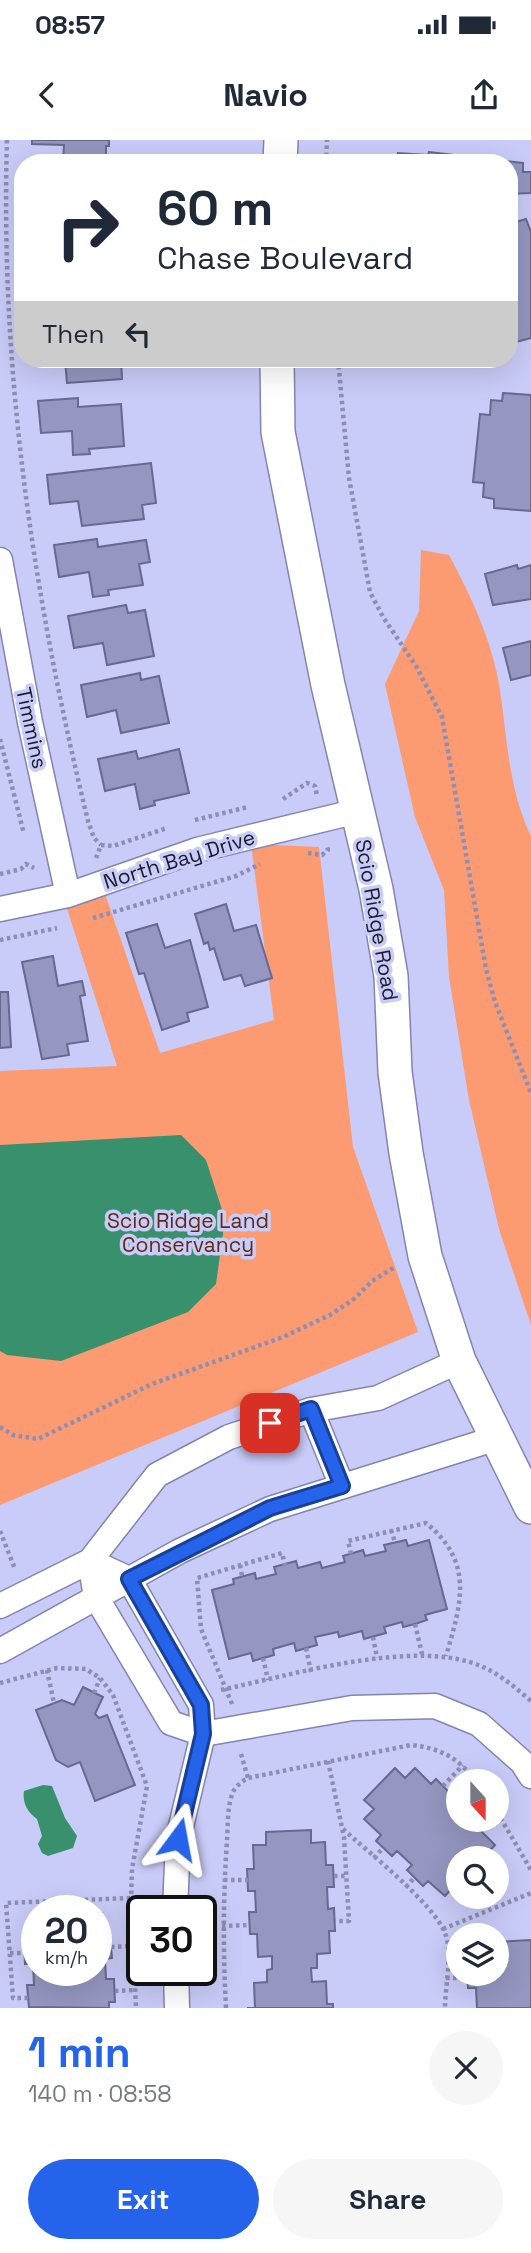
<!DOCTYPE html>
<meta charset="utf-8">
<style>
:root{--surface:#fff;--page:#f6f6f7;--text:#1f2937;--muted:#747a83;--accent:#2563eb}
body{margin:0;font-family:"Space Grotesk",sans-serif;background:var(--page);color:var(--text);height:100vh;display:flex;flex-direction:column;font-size:26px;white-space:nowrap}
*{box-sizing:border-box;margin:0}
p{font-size:23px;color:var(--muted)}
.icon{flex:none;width:38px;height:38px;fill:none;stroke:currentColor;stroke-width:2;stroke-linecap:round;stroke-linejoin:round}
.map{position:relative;height:1868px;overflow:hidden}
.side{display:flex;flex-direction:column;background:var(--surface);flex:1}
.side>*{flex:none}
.guide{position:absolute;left:14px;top:14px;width:504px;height:214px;border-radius:28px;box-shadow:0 7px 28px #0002;background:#fff;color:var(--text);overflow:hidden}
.needle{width:46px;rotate:159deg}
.tools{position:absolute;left:446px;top:1629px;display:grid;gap:14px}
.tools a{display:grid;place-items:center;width:63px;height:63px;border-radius:50%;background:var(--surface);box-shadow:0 7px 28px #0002;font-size:35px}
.speed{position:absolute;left:21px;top:1755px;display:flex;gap:14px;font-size:35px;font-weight:700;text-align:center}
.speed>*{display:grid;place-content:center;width:91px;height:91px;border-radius:50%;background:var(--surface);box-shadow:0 7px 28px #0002;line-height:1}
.speed small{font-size:18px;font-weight:400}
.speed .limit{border:4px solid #111;border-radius:10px;background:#fff;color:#111}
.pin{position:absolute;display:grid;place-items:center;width:60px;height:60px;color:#fff;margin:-30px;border-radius:14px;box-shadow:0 4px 10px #0006}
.me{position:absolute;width:77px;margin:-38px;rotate:13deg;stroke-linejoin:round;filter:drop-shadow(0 0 5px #0008)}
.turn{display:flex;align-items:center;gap:24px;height:147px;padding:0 28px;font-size:32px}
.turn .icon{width:91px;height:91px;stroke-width:2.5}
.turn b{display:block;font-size:49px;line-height:60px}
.then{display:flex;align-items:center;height:66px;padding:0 28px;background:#0003;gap:14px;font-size:26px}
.round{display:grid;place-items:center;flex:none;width:74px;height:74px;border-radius:37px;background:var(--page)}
.overview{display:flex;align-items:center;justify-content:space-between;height:119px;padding:0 28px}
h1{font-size:42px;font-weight:600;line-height:52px;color:var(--accent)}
.button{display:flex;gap:14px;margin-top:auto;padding:14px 28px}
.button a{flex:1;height:80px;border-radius:42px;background:var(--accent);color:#fff;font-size:28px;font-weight:600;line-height:80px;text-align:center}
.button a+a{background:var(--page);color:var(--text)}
.status{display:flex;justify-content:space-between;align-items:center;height:49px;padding:0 35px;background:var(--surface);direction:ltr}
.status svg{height:19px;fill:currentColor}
header{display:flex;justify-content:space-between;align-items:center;height:91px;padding:0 28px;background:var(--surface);font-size:32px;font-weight:600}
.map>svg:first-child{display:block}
.green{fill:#fc9a72}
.water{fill:#38906c}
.building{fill:#9596c1;stroke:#686890;stroke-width:2}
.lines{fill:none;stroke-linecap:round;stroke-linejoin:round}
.street-casing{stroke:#8485af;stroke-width:27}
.secondary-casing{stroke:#8485af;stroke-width:36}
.path{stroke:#8d8eb1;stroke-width:4.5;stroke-dasharray:3.5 3.5;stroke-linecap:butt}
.street{stroke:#fff;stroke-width:24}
.secondary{stroke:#fff;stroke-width:33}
.route-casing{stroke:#184099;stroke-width:18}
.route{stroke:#2563eb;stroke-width:12}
.labels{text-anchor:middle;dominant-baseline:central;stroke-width:7;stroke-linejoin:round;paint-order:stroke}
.street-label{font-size:21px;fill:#1c1c2c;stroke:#c9cbf8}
.park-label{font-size:21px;fill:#5d2b15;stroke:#c9cbf8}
</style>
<div class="status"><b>08:57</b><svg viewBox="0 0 49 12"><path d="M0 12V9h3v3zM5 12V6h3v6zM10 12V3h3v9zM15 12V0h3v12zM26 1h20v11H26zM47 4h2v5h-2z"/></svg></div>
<header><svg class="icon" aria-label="back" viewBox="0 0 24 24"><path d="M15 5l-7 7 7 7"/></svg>Navio<svg class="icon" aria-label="share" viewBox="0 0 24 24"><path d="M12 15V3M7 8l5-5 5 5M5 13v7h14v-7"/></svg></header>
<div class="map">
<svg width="531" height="1868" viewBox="0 0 531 1868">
<rect width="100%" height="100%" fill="#c9cbf8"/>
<path class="green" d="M421 410 449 415C471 456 493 503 500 550 507 599 509 651 531 696V1185L499 1089 469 960 449 837 444 750 415 677 385 544 419 471Z
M251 704 319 707 353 1007 418 1192 0 1365V931L117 926 64 759 103 748 160 913 274 880Z"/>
<path class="water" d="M181 995 206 1020 225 1079 216 1144 188 1172 61 1221 7 1215 0 1211V1005Z
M43 1645 52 1646 65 1678 77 1696 73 1708 48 1716 42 1713 38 1704 42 1696 37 1679C28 1673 22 1663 24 1651Z"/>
<path class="building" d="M32 0H109V6H106V23H63L64 5 32 4Z
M429 12 523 23V32H531V53L509 54V23H397L398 13 428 15Z
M526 79 531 92V198L509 204V84Z
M37 219H121L122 239 67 243 65 220 37 221Z
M503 253 531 255V371L494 368V359L483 357 484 343 473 342 480 274 490 275 491 260 502 261Z
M78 258V267L121 264 124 306 89 309 90 314 73 315 72 291 41 293 38 261Z
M151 323 156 363 142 365 144 379 82 386 78 361 50 364 47 335Z
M97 399 98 407 146 400 150 422 139 424 143 445 108 450 109 455 93 457 89 432 59 437 54 405Z
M517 425 518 429 531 425V459L493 465 485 434Z
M126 465 128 473 145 470 154 516 107 525 103 503 74 508 68 476Z
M531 501V535L511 540 503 508Z
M140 533 141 540 159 536 169 583 121 593 116 570 87 577 81 545Z
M179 609 189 653 154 661 155 665 140 669 135 644 105 651 98 619 136 611 138 619Z
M226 764 234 791 256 785 272 838 245 846 241 835 224 840 214 808 210 810 208 802 204 804 195 774Z
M157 784 165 808 190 800 208 867 187 873 189 881 162 890 144 833 139 834 126 793Z
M53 816 58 846 82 841 85 855 80 856 88 901 67 904 69 915 42 919 22 822Z
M0 852H8L11 907 0 908Z
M406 1400 408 1406 429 1400 447 1469 425 1475 427 1480 415 1484 403 1487 402 1482 384 1487 386 1493 364 1499 362 1491 339 1497 338 1492 315 1497 317 1505 296 1511 294 1503 273 1509 274 1515 263 1518 253 1521 251 1513 229 1519 212 1450 234 1444 233 1439 255 1433 256 1439 276 1434 274 1427 296 1421 298 1428 320 1422 322 1428 345 1422 343 1416 363 1410 365 1416 386 1411 384 1405Z
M83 1547 103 1557 95 1574 99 1578 107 1575 135 1645 95 1661 80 1622 68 1627 56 1620 36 1570 62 1560 74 1565Z
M395 1628 405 1638 415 1628 431 1644 436 1639 451 1654 447 1659 458 1670V1680H478L482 1684 478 1688 495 1705 486 1715 490 1718H458V1750L454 1746 445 1756 428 1741 423 1746 407 1730 412 1725 397 1711 392 1716 376 1701 381 1695 364 1679 374 1669 364 1660Z
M311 1690V1703L325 1702 326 1725H333L334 1747H327L328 1769 334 1768 335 1791H329L330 1813 317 1814V1828H311L312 1842 326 1841 327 1864H333V1868H247H255L254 1843 267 1842V1830L272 1829V1816L258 1817 257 1794H250L249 1772H256L255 1751H248L247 1729H254L253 1705H266V1692Z
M102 1773 103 1796H110L112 1818 105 1819 106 1839H114L115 1862H109V1868L29 1867 27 1845H34L33 1823 25 1824 24 1803H31L29 1778H37V1830H96V1774Z
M531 1800V1868H477L476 1848H468L467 1834H497V1802Z"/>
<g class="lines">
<defs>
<path id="street" d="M0 420 30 582 68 755
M0 769 68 755 197 710 358 671
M311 1270 342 1346
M90 1421 129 1439 201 1565 203 1594 171 1583 96 1457Z
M0 1466 90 1421 157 1335 229 1297 311 1270 378 1258 459 1221
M0 1511 180 1411 270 1369 497 1298
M175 1771 178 1699 203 1594 352 1568 435 1566 479 1584 522 1622 531 1636
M176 1830 177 1868"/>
<path id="secondary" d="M280 23 281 0
M277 219 278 292 328 545 376 749 391 836 395 932 406 1013 425 1116 459 1221 531 1367"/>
</defs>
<use href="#street" class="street-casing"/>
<use href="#secondary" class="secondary-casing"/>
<path class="path" d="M7 0C0 232 33 456 88 681L94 698 101 705
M326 23 327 0
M338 219 349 338 370 452 383 477 416 526 442 577 486 829 495 862 531 953
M0 599 24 694
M283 659 307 643 315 646 317 656
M195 680 248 667
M308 713 322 715 328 710 327 705
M96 718 101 705 113 706 167 688
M0 734 21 729 26 724 34 728
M93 778 236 736 260 724
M0 800 57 788
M0 1287 13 1295 38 1299 152 1244 283 1197 330 1175 354 1159 372 1141 395 1127
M391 1390 395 1402
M0 1391 15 1429
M351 1414 348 1401 426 1383C475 1423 461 1464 446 1516
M240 1425 242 1436
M415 1484 422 1514
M373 1497 377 1518
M306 1508 311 1532
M263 1518 268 1540
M47 1530 54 1563
M0 1543 57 1528 86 1529 100 1538 113 1555 147 1646 132 1729 131 1763 136 1868
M221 1550C291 1535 418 1497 483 1527 501 1535 516 1548 531 1561
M94 1553 100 1538
M232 1564 201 1489 197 1438 282 1413 285 1425
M241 1614 248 1638
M328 1621 344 1697 349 1781H335
M443 1646 463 1625
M497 1672 531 1730
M343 1689C368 1712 433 1763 445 1793 453 1814 445 1846 445 1868
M374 1718 383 1708
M334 1736H346
M224 1740H248
M406 1747 414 1738
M222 1786 250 1785
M443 1789 531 1753
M111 1807 133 1806
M10 1813H25
M446 1838H467
M115 1851 135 1850
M28 1858H13L6 1763 131 1758
M226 1868C223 1812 223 1757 227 1701 228 1686 227 1666 233 1652 236 1646 242 1641 248 1638L411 1605C441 1608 458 1618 477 1642"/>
<use href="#street" class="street"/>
<use href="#secondary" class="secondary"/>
</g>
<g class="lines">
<defs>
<path id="route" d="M178 1699 203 1594 201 1565 129 1439 270 1368 342 1346 311 1269 270 1283"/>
</defs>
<use href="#route" class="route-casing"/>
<use href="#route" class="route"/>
</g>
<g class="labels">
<g class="street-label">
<text transform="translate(32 588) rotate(78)">Timmins</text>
<text transform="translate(179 719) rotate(-17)">North Bay Drive</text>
<text transform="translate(377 780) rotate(80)">Scio Ridge Road</text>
</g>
<g class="park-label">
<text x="188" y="1080">Scio Ridge Land<tspan x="188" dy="24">Conservancy</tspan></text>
</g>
</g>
</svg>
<div class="tools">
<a><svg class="needle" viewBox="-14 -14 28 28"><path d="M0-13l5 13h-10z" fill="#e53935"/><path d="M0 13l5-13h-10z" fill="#747a83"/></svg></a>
<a><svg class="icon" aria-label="search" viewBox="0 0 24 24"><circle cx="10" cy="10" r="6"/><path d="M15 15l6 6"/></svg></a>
<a><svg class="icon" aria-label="layers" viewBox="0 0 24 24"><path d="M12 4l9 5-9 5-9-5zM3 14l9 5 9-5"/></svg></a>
</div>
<div class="speed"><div>20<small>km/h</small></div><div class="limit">30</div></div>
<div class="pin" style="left:270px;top:1283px;background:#d93025"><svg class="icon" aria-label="arrive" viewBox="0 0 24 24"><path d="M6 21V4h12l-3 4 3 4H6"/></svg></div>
<svg class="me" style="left:178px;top:1699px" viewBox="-20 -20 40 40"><path d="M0-17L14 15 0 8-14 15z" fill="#2563eb" stroke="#fff" stroke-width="4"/></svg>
<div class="guide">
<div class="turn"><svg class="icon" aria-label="right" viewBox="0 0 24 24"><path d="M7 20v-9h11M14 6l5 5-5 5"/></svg><div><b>60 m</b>Chase Boulevard</div></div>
<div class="then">Then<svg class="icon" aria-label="left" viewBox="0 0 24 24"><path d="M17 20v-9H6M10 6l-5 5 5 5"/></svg></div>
</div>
</div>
<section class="side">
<div class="overview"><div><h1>1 min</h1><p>140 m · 08:58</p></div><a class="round"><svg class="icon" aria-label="close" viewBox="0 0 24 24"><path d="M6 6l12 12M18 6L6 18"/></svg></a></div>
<div class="button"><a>Exit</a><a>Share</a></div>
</section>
